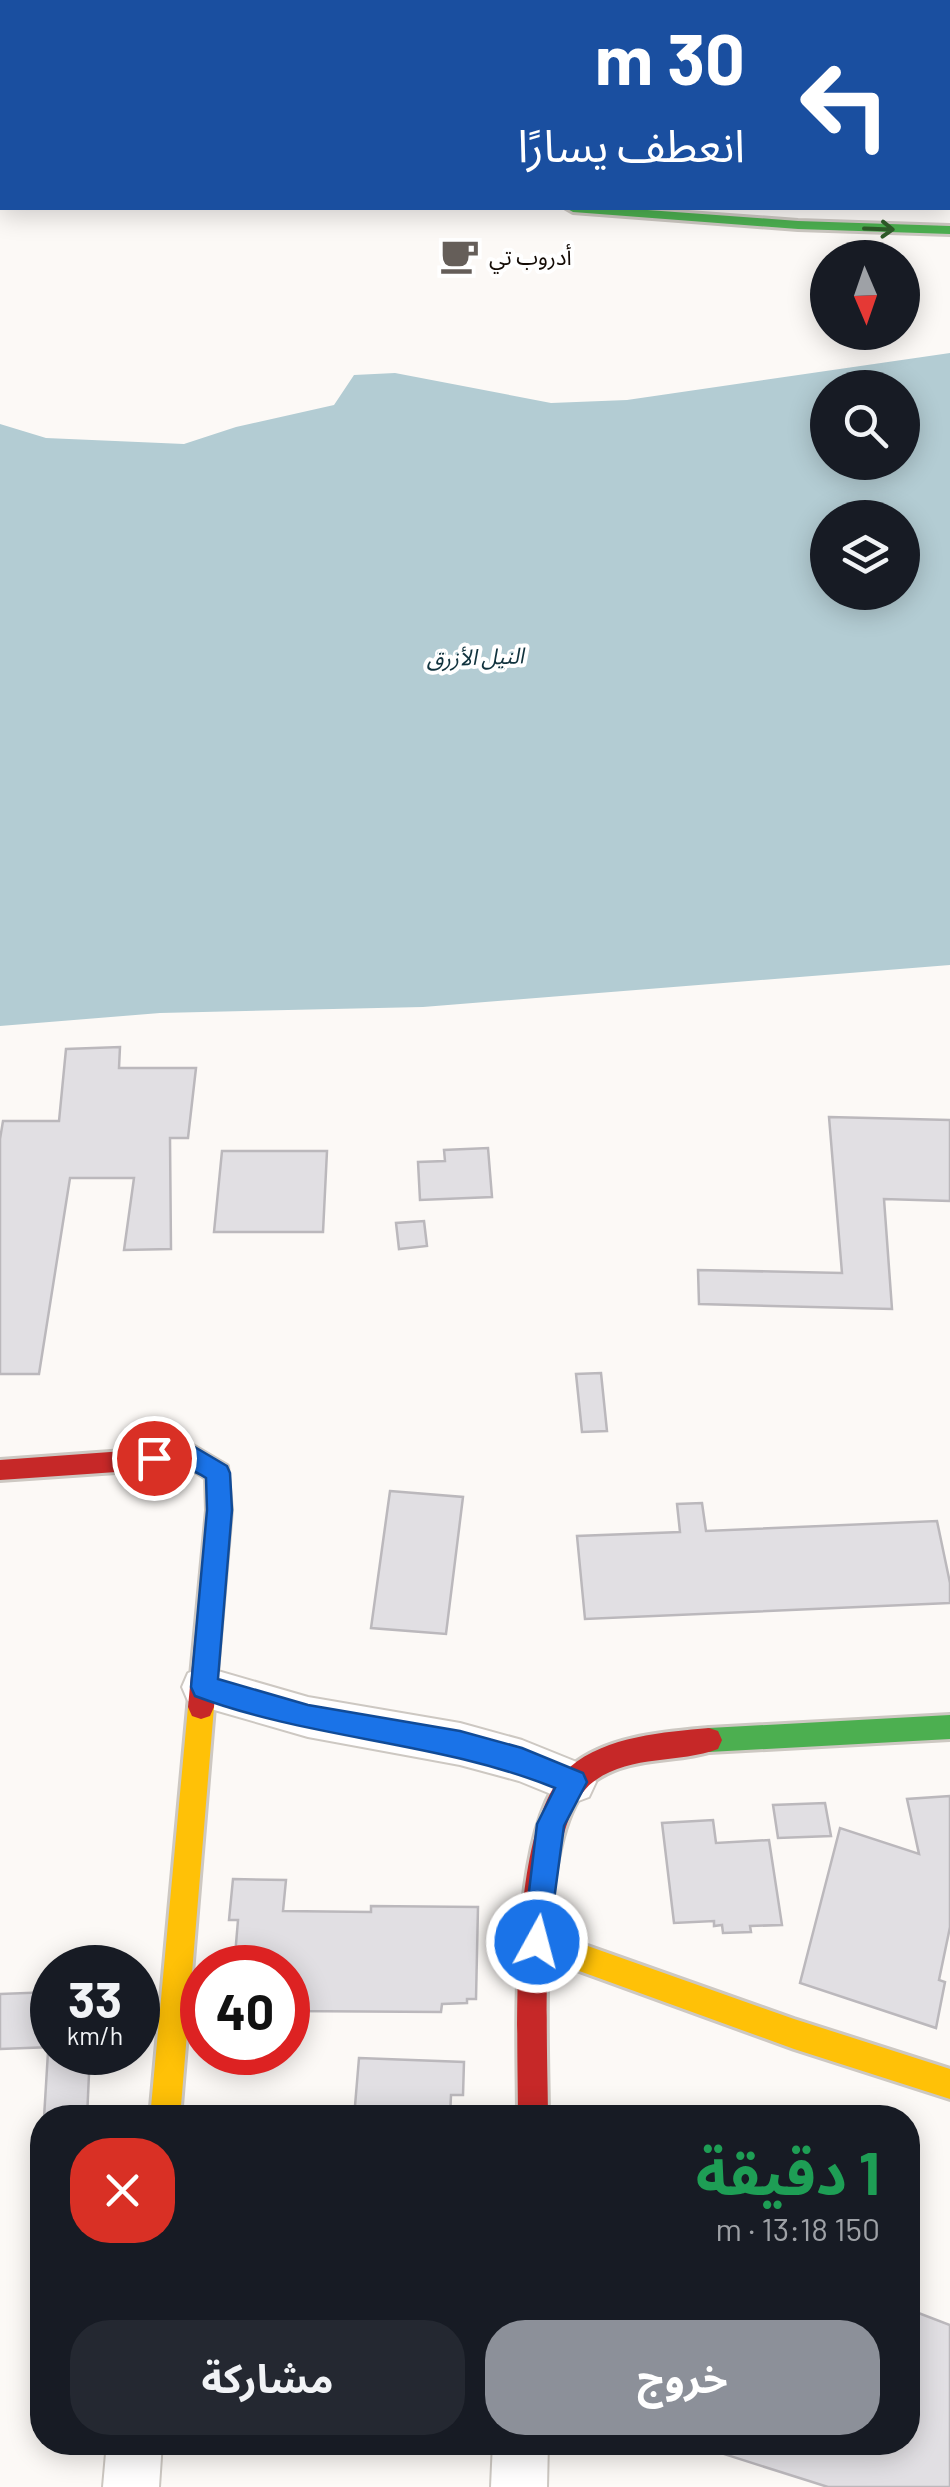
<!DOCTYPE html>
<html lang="ar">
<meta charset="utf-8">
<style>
:root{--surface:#171b24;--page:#242831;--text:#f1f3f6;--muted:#9ea1a6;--accent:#8c9099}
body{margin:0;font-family:Barlow,"Noto Sans Arabic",sans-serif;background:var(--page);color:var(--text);direction:rtl;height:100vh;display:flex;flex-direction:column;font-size:38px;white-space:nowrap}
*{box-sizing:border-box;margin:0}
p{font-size:32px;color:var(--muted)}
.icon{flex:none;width:55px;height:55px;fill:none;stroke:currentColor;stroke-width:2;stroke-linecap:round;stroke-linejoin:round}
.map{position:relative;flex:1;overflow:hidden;direction:ltr}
.sheet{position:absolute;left:30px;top:2105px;width:890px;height:350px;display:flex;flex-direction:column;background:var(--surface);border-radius:40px;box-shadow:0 5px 25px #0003;direction:rtl}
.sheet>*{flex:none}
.banner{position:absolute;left:0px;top:0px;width:950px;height:210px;box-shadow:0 5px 25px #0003;direction:rtl;background:#1a4fa0;color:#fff;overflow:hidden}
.needle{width:65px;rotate:178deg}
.tools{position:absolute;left:810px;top:240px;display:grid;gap:20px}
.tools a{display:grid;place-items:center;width:110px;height:110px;border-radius:50%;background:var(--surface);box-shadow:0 5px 25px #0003;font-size:50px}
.speed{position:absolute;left:30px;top:1945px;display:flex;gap:20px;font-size:50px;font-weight:700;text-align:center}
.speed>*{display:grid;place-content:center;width:130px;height:130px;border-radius:50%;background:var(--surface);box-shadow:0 5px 25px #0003;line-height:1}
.speed small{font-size:25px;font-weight:400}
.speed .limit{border:15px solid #d22;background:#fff;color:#111}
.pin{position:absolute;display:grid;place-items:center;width:85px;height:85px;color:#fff;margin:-42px;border:5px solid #fff;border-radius:50%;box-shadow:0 2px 10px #0007}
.me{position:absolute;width:110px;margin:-55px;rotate:7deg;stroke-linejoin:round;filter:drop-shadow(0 0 8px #0008)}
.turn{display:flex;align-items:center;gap:35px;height:210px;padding:0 40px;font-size:45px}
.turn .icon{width:130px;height:130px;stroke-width:2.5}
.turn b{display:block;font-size:70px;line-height:85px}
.round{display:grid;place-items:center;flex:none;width:105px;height:105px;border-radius:40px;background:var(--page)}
.overview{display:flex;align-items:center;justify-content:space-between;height:170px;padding:0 40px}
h1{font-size:60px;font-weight:700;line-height:75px;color:#1e9e55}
.button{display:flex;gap:20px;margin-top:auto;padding:20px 40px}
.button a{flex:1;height:115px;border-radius:40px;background:var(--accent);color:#fff;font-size:40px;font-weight:700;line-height:115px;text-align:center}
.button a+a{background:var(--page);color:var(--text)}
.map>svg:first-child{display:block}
.water{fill:#b3ccd3;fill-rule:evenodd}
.building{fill:#e1dfe3;stroke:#bbb8bc;stroke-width:2.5}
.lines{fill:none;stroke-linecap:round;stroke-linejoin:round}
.lane-casing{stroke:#cdc8c2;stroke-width:4}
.street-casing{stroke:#cdc8c2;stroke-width:4}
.fast-casing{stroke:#cdc8c2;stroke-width:6}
.slow-casing{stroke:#cdc8c2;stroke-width:6}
.jam-casing{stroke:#cdc8c2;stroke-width:6}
.lane{fill:#fffefe;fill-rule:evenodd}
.street{fill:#fffefe;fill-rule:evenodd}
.fast{fill:#4caf50;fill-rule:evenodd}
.slow{fill:#ffc107;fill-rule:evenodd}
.jam{fill:#c62828;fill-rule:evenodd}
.oneway{stroke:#305d2a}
.route{fill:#1a73e8;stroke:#114b97;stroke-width:2.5}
.labels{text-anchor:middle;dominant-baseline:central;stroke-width:8;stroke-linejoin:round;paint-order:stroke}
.far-poi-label{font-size:22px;fill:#140b05;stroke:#fff;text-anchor:start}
.far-water-label{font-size:22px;font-style:italic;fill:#10323d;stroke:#fff}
</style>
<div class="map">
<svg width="950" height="2487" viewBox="0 0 950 2487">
<rect width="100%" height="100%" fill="#fcf9f6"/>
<path class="water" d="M950 353V965L423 1007 160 1013 0 1026V424L46 438 184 444 236 427 334 405 354 375 395 373 551 403 627 400ZM828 388H902V462H828ZM828 518H902V592H828Z"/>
<path class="building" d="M120 1047 119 1068H196L188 1138H170L171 1249 124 1250 134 1178H70L39 1374H0V1139L3 1121H59L66 1049Z
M829 1117 950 1120V1201L884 1199 892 1309 699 1304 698 1270 842 1273Z
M488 1148 492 1197 420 1200 418 1162 445 1161 444 1150Z
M222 1151H327L323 1232H214Z
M424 1221 427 1246 399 1249 396 1223Z
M601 1373 607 1431 582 1432 576 1374Z
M390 1491 463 1497 446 1634 371 1628Z
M702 1503 706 1531 937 1521 950 1583V1603L585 1619 577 1536 680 1532 677 1504Z
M950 1796V1927L939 1980 945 1982 936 2028 800 1983 840 1828 919 1854 907 1799Z
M825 1803 831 1836 778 1838 773 1805Z
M713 1820 716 1843 769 1840 782 1925 750 1926 751 1932 723 1933 722 1925 714 1926V1921L674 1923 662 1823Z
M233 1879 286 1880 283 1911 371 1912V1906L478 1907 476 1999H467V2003L442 2004 441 2012 288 2011V1968H234L238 1920H229Z
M52 1992V2047L0 2049V1994Z
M48 2052H90L87 2118H44Z
M359 2058 464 2062 463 2095H451L450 2118H354Z
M908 2309 950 2325V2487H828L705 2448 706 2442H908Z"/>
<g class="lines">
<defs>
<path id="lane" d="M352 0H363L365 2H355Z"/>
<path id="street" d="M0 35H2V47H0Z
M204 1667 308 1697 460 1723 522 1740 589 1767 596 1782 589 1797 573 1803 519 1781 460 1765 308 1737 204 1707 188 1701 182 1687 188 1673Z
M107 2442H162L159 2487H103Z
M493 2442H548L547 2487H491Z"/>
<path id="fast" d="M0 187H2V195H0Z
M566 208H620L798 221 950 226V234L798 229 573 212Z
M950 1715V1739L709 1752 700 1749 696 1740 700 1731 709 1728Z"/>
<path id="slow" d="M201 1695 210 1698 214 1707 180 2118H150L188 1707 192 1698Z
M537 1928 794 2019 950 2069V2099L794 2049 527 1952 523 1942 527 1932Z"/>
<path id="jam" d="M193 1446 227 1466 231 1510 214 1707 210 1716 201 1719 192 1716 188 1707 207 1510 206 1478 189 1467 0 1480V1460Z
M709 1728 718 1731 722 1740 718 1749C678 1764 630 1754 593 1782 535 1826 548 2046 548 2118H518C518 2037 507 1822 570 1767 606 1736 665 1732 709 1728Z"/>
</defs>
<use href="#lane" class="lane-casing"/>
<use href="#street" class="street-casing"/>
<use href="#fast" class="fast-casing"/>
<use href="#slow" class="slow-casing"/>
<use href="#jam" class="jam-casing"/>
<use href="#lane" class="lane"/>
<use href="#street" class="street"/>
<use href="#fast" class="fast"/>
<use href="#slow" class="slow"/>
<use href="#jam" class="jam"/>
</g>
<defs><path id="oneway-shaft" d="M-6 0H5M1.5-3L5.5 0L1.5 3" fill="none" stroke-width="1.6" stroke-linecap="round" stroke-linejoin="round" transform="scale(2.5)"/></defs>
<use class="oneway" href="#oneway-shaft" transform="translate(879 229) rotate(2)"/>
<path class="route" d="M193 1446 227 1466 230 1473 232 1510 218 1679 308 1705 460 1731 522 1748 583 1773 587 1782 564 1826 547 1952 537 1956 527 1952 523 1942 537 1824 555 1788C439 1741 312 1740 195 1696L191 1687 207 1510 206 1478C181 1461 170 1474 146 1466L142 1458 146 1451Z"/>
<defs>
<symbol id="cafe-bare" viewBox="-9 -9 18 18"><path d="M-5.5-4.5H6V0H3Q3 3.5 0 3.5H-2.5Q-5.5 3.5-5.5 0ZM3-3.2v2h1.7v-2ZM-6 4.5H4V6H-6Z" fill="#655e59" stroke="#fff" stroke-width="2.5" paint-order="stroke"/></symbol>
</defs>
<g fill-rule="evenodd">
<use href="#cafe-bare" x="432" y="228" width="55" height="55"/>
</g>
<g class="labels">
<g class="far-poi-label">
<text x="489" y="256">أدروب تي</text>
</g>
<g class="far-water-label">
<text transform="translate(475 656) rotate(-2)">النيل الأزرق</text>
</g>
</g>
</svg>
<div class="tools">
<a><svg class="needle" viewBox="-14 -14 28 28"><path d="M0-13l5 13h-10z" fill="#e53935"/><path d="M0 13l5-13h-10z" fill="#9ea1a6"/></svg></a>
<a><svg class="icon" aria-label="search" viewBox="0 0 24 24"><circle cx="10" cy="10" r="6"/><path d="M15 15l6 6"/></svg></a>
<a><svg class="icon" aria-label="layers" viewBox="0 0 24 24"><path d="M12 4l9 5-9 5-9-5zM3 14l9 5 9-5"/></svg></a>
</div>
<div class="speed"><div>33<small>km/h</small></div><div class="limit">40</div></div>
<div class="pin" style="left:154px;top:1458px;background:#d93025"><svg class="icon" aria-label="arrive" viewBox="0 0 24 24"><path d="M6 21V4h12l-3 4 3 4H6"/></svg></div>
<svg class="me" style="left:537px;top:1942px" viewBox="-20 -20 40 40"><circle r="17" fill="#1a73e8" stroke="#fff" stroke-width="3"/><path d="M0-11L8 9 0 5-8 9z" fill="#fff"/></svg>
<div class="banner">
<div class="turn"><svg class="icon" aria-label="left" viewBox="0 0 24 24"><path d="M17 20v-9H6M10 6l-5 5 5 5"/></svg><div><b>30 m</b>انعطف يسارًا</div></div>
</div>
<section class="sheet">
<div class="overview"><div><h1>1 دقيقة</h1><p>150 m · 13:18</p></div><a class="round" style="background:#d93025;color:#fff"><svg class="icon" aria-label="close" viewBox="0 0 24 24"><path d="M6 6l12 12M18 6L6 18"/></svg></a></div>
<div class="button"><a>خروج</a><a>مشاركة</a></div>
</section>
</div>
